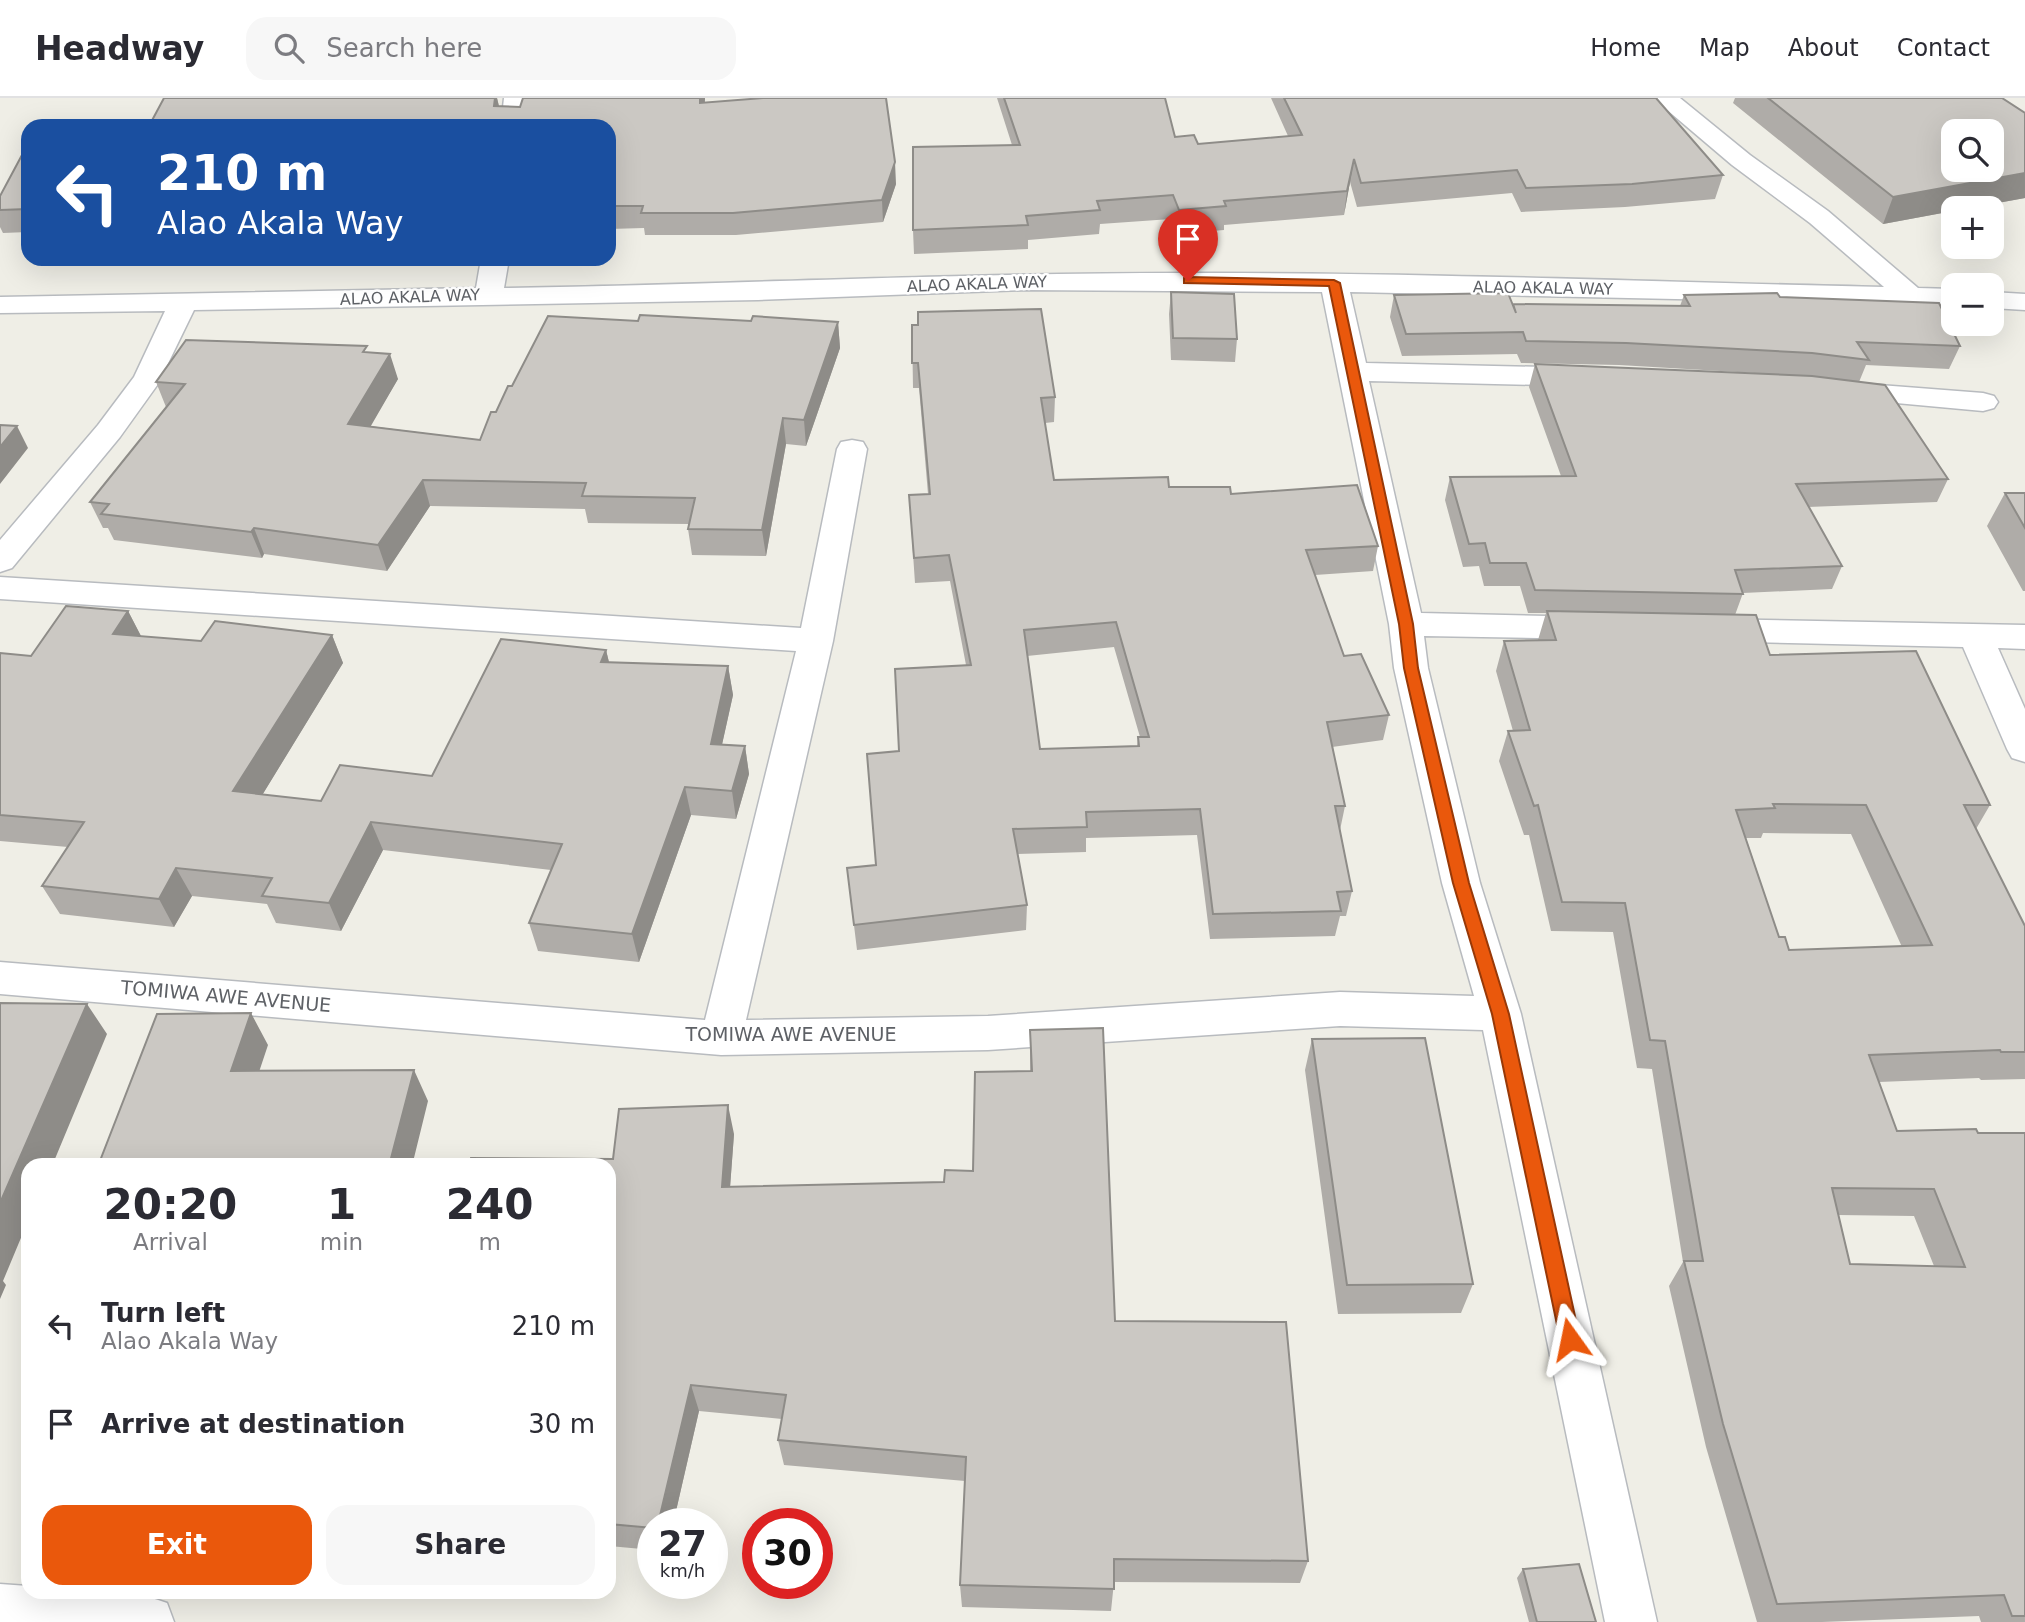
<!DOCTYPE html>
<meta charset="utf-8">
<style>
:root{--surface:#fff;--page:#f7f7f7;--text:#2b2b33;--muted:#7c7c81;--line:#e1e1e2;--accent:#ea580c}
body{margin:0;font-family:"DejaVu Sans",sans-serif;background:var(--page);color:var(--text);height:100vh;display:flex;flex-direction:column;font-size:26px;white-space:nowrap}
*{box-sizing:border-box;margin:0}
p{font-size:23px;color:var(--muted)}
.icon{flex:none;width:38px;height:38px;fill:none;stroke:currentColor;stroke-width:2;stroke-linecap:round;stroke-linejoin:round}
.map{position:relative;flex:1;overflow:hidden}
.sheet{position:absolute;left:21px;top:1060px;width:595px;height:441px;display:flex;flex-direction:column;background:var(--surface);border-radius:21px;box-shadow:0 7px 28px #0002}
.sheet>*{flex:none}
.hud{position:absolute;left:21px;top:21px;width:595px;height:147px;border-radius:21px;box-shadow:0 7px 28px #0002;background:#1a4fa0;color:#fff;overflow:hidden}
.tools{position:absolute;left:1941px;top:21px;display:grid;gap:14px}
.tools a{display:grid;place-items:center;width:63px;height:63px;border-radius:14px;background:var(--surface);box-shadow:0 7px 28px #0002;font-size:35px}
.speed{position:absolute;left:637px;top:1410px;display:flex;gap:14px;font-size:35px;font-weight:700;text-align:center}
.speed>*{display:grid;place-content:center;width:91px;height:91px;border-radius:50%;background:var(--surface);box-shadow:0 7px 28px #0002;line-height:1}
.speed small{font-size:18px;font-weight:400}
.speed .limit{border:10px solid #d22;background:#fff;color:#111}
.pin{position:absolute;display:grid;place-items:center;width:60px;height:60px;color:#fff;margin:-72px -30px;border-radius:50% 50% 50% 0;rotate:-45deg;box-shadow:0 0 7px #0007}
.pin .icon{rotate:45deg}
.me{position:absolute;width:77px;margin:-38px;rotate:348deg;stroke-linejoin:round;filter:drop-shadow(0 0 5px #0008)}
.turn{display:flex;align-items:center;gap:24px;height:147px;padding:0 21px;font-size:32px}
.turn .icon{width:91px;height:91px;stroke-width:2.5}
.turn b{display:block;font-size:49px;line-height:60px}
.eta{display:flex;justify-content:space-evenly;align-items:center;height:119px;text-align:center}
.eta b{font-size:42px;font-weight:600;line-height:49px}
.cta{display:flex;gap:14px;margin-top:auto;padding:14px 21px}
.cta a{flex:1;height:80px;border-radius:21px;background:var(--accent);color:#fff;font-size:28px;font-weight:600;line-height:80px;text-align:center}
.cta a+a{background:var(--page);color:var(--text)}
ul{padding:0;list-style:none}
li{display:flex;align-items:center;gap:21px;height:98px;padding:0 21px}
li div{flex:1}
li b{display:block;font-size:26px}
li em{font-style:normal}
header{display:flex;align-items:center;gap:42px;box-sizing:border-box;height:98px;padding:0 35px;background:var(--surface);border-bottom:2px solid var(--line)}
header strong{font-size:33px}
nav{display:flex;gap:38px;margin-inline-start:auto;font-size:24px}
.search{width:490px;height:63px;background:var(--page);display:flex;align-items:center;gap:18px;box-sizing:border-box;padding:0 24px;border-radius:21px;color:var(--muted);font-size:26px}
.map>svg:first-child{display:block}
.lines{fill:none;stroke-linecap:round;stroke-linejoin:round}
.minor-casing{stroke:#b8bbbf;stroke-width:3}
.minor{fill:#fff;fill-rule:evenodd}
.wall{fill:#afaca8;fill-rule:evenodd}
.shaded-wall{fill:#8e8c88}
.building{fill:#cbc8c3;stroke:#8e8c88;stroke-width:2;fill-rule:evenodd}
.route{fill:#ea580c;stroke:#983908;stroke-width:2}
.labels{text-anchor:middle;dominant-baseline:central;stroke-width:5;stroke-linejoin:round;paint-order:stroke}
.far-street-label{font-size:16px;fill:#5e6166;stroke:#fff}
.street-label{font-size:19px;fill:#5e6166;stroke:#fff}
</style>
<header>
<strong>Headway</strong>
<div class="search"><svg class="icon" aria-label="search" viewBox="0 0 24 24"><circle cx="10" cy="10" r="6"/><path d="M15 15l6 6"/></svg>Search here</div>
<nav><a>Home</a><a>Map</a><a>About</a><a>Contact</a></nav>
</header>
<div class="map">
<svg width="2025" height="1524" viewBox="0 0 2025 1524">
<rect width="100%" height="100%" fill="#efeee6"/>
<g class="lines">
<defs>
<path id="minor" d="M504 0H528L525 28H501Z
M1653 0H1680L1750 57 1828 113 1918 190 1953 191V207L1350 194 1366 265 1585 270 1595 273 1600 279 1595 285 1585 288 1369 283 1421 515 1593 519 1605 522 1610 530 1605 538 1593 541 1424 538 1428 570 1480 785 1521 916 1657 1524H1605L1483 932 1340 928 988 952 721 957 0 896V864L705 922 796 553 0 501V479L801 530 837 351 841 344 852 342 863 344 867 351 833 543 746 922 988 918 1340 894 1474 898 1442 785 1394 570 1389 526 1322 194 1027 192 758 202 194 212 158 286 120 339 12 470 0 474V442L98 327 134 279 165 213 0 215V199L476 190 481 161H509L504 190C740 186 976 174 1212 175 1435 175 1660 184 1884 189L1810 125 1732 67Z
M1992 194 2025 196V212L1992 210Z
M1841 284 1983 295 1994 298 1998 304 1994 310 1983 313 1831 299 1826 293 1831 287Z
M1709 521 2025 527V551L1998 550 2025 611V664L2012 660 2007 651 1963 549 1709 543 1697 540 1692 532 1697 524Z
M0 1486 28 1488V1494C73 1494 124 1488 167 1505L174 1524H0Z"/>
</defs>
<use href="#minor" class="minor-casing"/>
<use href="#minor" class="minor"/>
</g>
<path class="wall" d="M164 0H497L499 8 520 9 523 0H705V5L896 86 883 124 736 137H645L644 130 609 131V28Z
M997 0H1165L1175 39 1198 46 1288 38 1271 0H1658L1657 1 1723 77 1715 101 1625 109 1521 114 1512 95 1357 109 1350 84 1344 117 1224 127V132L1178 136 1171 121 1100 126 1099 136 1028 142V151L914 156 913 132 1012 47Z
M1735 0H2002L2025 15V100L1970 110H1953V113L1883 126 1733 5Z
M28 56V134L3 135 0 129V98Z
M1171 194 1237 241 1235 264 1171 262 1169 216Z
M1394 197 1513 206 1680 208 1684 197 1780 199 1960 248 1949 271 1866 267 1859 284 1948 381 1937 404 1808 409 1842 468 1832 491 1743 495 1735 517 1770 557 1990 707 1976 731 2025 828V981L1981 982 1979 980 1879 984 1897 1033 2025 1035V1524H1981L1979 1518 1822 1524H1757L1706 1349 1669 1188 1683 1164 1652 971 1637 970 1613 834 1551 833 1529 737H1524L1499 663 1508 633H1513L1496 573 1504 543 1538 542 1546 515H1528L1520 488H1484L1479 468 1463 469 1445 402 1450 379 1561 378 1529 289 1535 266 1806 278 1619 267 1521 265 1517 256 1402 258 1390 219ZM1763 735 1851 736 1902 849 1789 852 1779 839 1746 740H1761ZM1838 1117 1914 1118 1934 1168 1850 1166Z
M638 223 838 224 840 250 806 348 786 346 766 458 692 457 688 431 689 426 588 425 585 411 430 408 387 473 264 456 262 460 114 442 108 430H103L90 404 166 309 156 284 369 254 398 281 370 328 480 342 512 288Z
M912 227 1055 299 1054 324 1045 325 1054 382 1169 389 1231 396 1378 448 1373 473 1315 477 1344 558 1389 617 1383 642 1332 649 1345 708 1340 732 1352 793 1346 818H1340L1335 838 1210 841 1197 737 1086 740V754L1017 756 1027 807 1026 832 857 852 847 770 876 767 899 653 966 567 950 483 915 485 909 397 928 396 919 290H913ZM1114 549 1140 639H1138L1137 648 1040 651 1027 558Z
M2005 395H2025V493H2023L1987 428Z
M128 513 141 538 201 543 332 537 343 565 262 697 321 703 432 678 606 552 609 564 728 568 733 597 722 646 745 648 749 676 736 721 691 717 639 864 538 853 529 825 551 772 383 752 341 833 276 825 267 806 192 798 174 829 60 816 42 788 68 749 0 743V555L31 558Z
M1030 932 1115 1223 1308 1463 1300 1485 1114 1484 1111 1513 962 1509 960 1487 965 1383 784 1367 778 1342 782 1321 699 1313 673 1426H653V1452L609 1448V1068L613 1061 734 1036 730 1089 944 1084 973 1073 1030 973Z
M1312 941 1473 1186 1461 1215 1338 1216 1305 972Z
M1523 1471 1596 1524H1529L1517 1480Z"/>
<path class="shaded-wall" d="M495 0H497L500 13 494 8Z
M700 0H705L703 27 700 5Z
M1354 61 1350 84 1344 117 1347 93Z
M895 64 896 86 883 124 882 102Z
M2025 75V100L1970 110H1953V113L1883 126 1893 99Z
M838 224 840 250 806 348 804 322Z
M390 256 398 281 357 352 348 326Z
M783 320 786 346 766 458 762 432Z
M17 328 28 350 0 386V349Z
M423 382 430 408 387 473 378 447Z
M254 430 264 456 262 460 251 434Z
M128 513 143 542 113 536Z
M332 537 343 565 247 722 233 693Z
M606 552 613 581 601 564Z
M728 568 733 597 716 674 711 646Z
M745 648 749 676 736 721 732 693Z
M685 689 691 717 639 864 632 836Z
M371 724 383 752 341 833 329 805Z
M176 770 192 798 174 829 159 801Z
M87 906 107 936 52 1068H28V1123L3 1183 6 1187 0 1201V1105Z
M251 915 268 947 249 1004 231 973Z
M414 972 428 1003 412 1068H389Z
M728 1007 734 1036 728 1117 722 1089Z
M691 1287 699 1313 673 1426H658Z"/>
<path class="building" d="M164 0H495L494 8 520 9 523 0H700V5L763 0H886L895 64 882 102 733 115H641L643 108H609V28H149Z
M1004 0H1165L1175 39 1194 37 1198 46 1302 37 1284 0H1656L1723 77 1632 86 1526 90 1517 72 1361 85 1354 61 1347 93 1224 103 1226 108 1179 112 1173 97 1097 103 1100 112 1026 118 1028 127 913 132V49L1020 47Z
M1768 0H2002L2025 15V75L1893 99ZM1953 33H1992V72H1953Z
M28 56V111L0 112V98L22 57Z
M1171 194 1234 196 1237 241 1173 240Z
M1508 195 1516 215 1513 206 1690 208 1684 197 1777 195 1780 199 1939 205 1960 248 1857 244 1869 262 1812 255 1626 245 1526 243 1523 234 1406 236 1394 197Z
M1041 211 1055 299 1041 300 1054 382 1168 379 1169 389H1230L1231 396 1357 387 1378 448 1306 452 1344 558 1361 556 1389 617 1327 624 1345 708H1335L1352 793 1337 794 1341 813 1213 816 1200 711 1086 714 1087 729 1013 731 1027 807 854 827 847 770 876 767 867 656 899 653 895 571 971 567 949 457 914 460 909 397 930 396 918 265H912V227H918V214ZM1116 524 1149 639H1138L1139 648 1040 651 1024 532Z
M640 217 751 223 753 218 838 224 804 322 783 320 762 432 688 431 695 400 582 398 586 385 423 382 378 447 254 430 251 434 101 416 109 406 90 404 185 286 156 284 186 242 367 248 363 254 390 256 348 326 480 342 491 314H496L508 288H512L548 218 638 223Z
M1535 266 1812 278 1885 287 1948 381 1796 386 1842 468 1735 472 1743 496 1535 492 1526 465H1490L1485 445 1469 446 1450 379 1576 378Z
M0 327 17 328 0 349Z
M2005 395H2025V430Z
M66 508 128 513 113 536 201 543 215 523 332 537 233 693 321 703 340 667 432 678 501 541 606 552 601 564 728 568 711 646 745 648 732 693 685 689 632 836 529 825 562 746 371 724 329 805 262 798 272 780 176 770 159 801 42 788 84 724 0 717V555L31 558Z
M1547 513 1756 517 1770 557 1916 553 1990 707H1964L2025 828V954H2001L2000 952 1869 957 1897 1033 1976 1031 1978 1035H2025V1518H2012L2004 1497 1777 1506 1723 1326 1684 1163H1703L1665 943 1650 942 1625 805 1562 804 1538 707 1534 708 1508 633 1530 632 1504 543 1556 542ZM1773 706 1866 707 1932 847 1789 852 1785 839H1779L1736 712 1775 710ZM1832 1090 1934 1091 1965 1169 1850 1166Z
M0 905 87 906 0 1105Z
M251 915 231 973 414 972 389 1068H98L157 916Z
M1103 930 1115 1223 1286 1224 1308 1463 1114 1461V1491L960 1487 966 1359 778 1342 786 1297 691 1287 658 1426H653V1430L609 1426V1068H469L471 1060 613 1061 619 1011 728 1007 722 1089 944 1084 945 1072 973 1073 975 974 1032 973 1030 932Z
M1425 940 1473 1186 1347 1187 1312 941Z
M1579 1466 1596 1524H1537L1523 1471Z"/>
<path class="route" d="M1188 179 1334 182 1340 185 1413 526 1418 570 1469 785 1509 916 1580 1241 1577 1247 1570 1250 1563 1247 1560 1241 1492 916 1453 785 1404 570 1399 526 1329 188 1184 185V180Z"/>
<g class="labels">
<g class="far-street-label">
<text transform="translate(977 186) rotate(-2)">ALAO AKALA WAY</text>
<text transform="translate(1543 190) rotate(1)">ALAO AKALA WAY</text>
<text transform="translate(410 199) rotate(-2)">ALAO AKALA WAY</text>
</g>
<g class="street-label">
<text transform="translate(226 898) rotate(5)">TOMIWA AWE AVENUE</text>
<text x="791" y="936">TOMIWA AWE AVENUE</text>
</g>
</g>
</svg>
<div class="tools">
<a><svg class="icon" aria-label="search" viewBox="0 0 24 24"><circle cx="10" cy="10" r="6"/><path d="M15 15l6 6"/></svg></a>
<a>+</a>
<a>−</a>
</div>
<div class="speed"><div>27<small>km/h</small></div><div class="limit">30</div></div>
<div class="pin" style="left:1188px;top:183px;background:#d93025"><svg class="icon" aria-label="arrive" viewBox="0 0 24 24"><path d="M6 21V4h12l-3 4 3 4H6"/></svg></div>
<svg class="me" style="left:1570px;top:1241px" viewBox="-20 -20 40 40"><path d="M0-17L14 15 0 8-14 15z" fill="#ea580c" stroke="#fff" stroke-width="4"/></svg>
<div class="hud">
<div class="turn"><svg class="icon" aria-label="left" viewBox="0 0 24 24"><path d="M17 20v-9H6M10 6l-5 5 5 5"/></svg><div><b>210 m</b>Alao Akala Way</div></div>
</div>
<section class="sheet">
<div class="eta">
<div><b>20:20</b><p>Arrival</p></div>
<div><b>1</b><p>min</p></div>
<div><b>240</b><p>m</p></div>
</div>
<ul>
<li><svg class="icon" aria-label="left" viewBox="0 0 24 24"><path d="M17 20v-9H6M10 6l-5 5 5 5"/></svg><div><b>Turn left</b><p>Alao Akala Way</p></div><em>210 m</em></li>
<li><svg class="icon" aria-label="arrive" viewBox="0 0 24 24"><path d="M6 21V4h12l-3 4 3 4H6"/></svg><div><b>Arrive at destination</b></div><em>30 m</em></li>
</ul>
<div class="cta"><a>Exit</a><a>Share</a></div>
</section>
</div>
